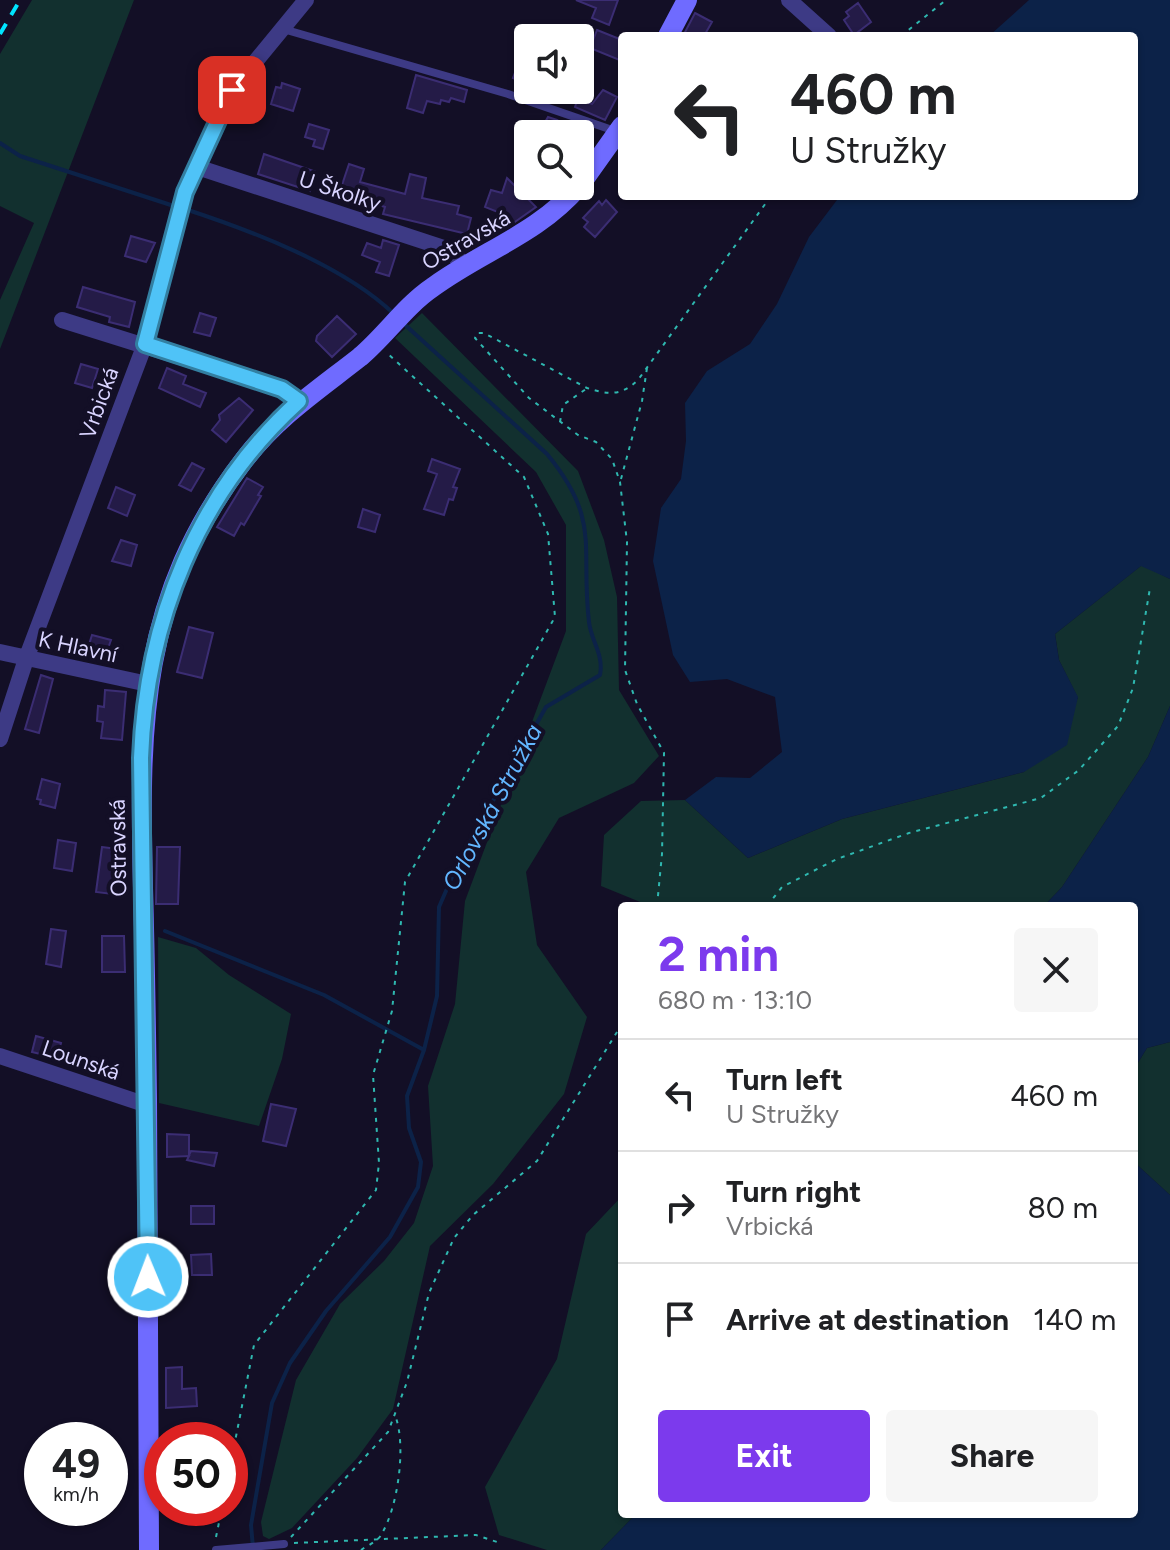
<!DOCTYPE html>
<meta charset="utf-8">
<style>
:root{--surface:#fff;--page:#f6f6f6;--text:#202124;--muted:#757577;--line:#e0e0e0;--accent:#7c3aed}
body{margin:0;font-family:Figtree,sans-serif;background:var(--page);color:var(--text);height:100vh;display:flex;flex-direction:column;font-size:30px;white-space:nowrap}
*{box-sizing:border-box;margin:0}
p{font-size:26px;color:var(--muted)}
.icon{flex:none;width:44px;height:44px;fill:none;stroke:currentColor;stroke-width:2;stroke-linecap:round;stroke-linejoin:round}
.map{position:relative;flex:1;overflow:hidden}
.sheet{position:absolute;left:618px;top:902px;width:520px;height:616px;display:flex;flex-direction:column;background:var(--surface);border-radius:8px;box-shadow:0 2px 6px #0004}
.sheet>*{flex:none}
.banner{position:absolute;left:618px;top:32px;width:520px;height:168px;border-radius:8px;box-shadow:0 2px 6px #0004;background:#fff;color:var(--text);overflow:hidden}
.buttons{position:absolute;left:514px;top:24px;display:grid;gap:16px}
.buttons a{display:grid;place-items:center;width:80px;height:80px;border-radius:8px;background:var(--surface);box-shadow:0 2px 6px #0004;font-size:40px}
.speed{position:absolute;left:24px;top:1422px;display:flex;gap:16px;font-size:40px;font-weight:700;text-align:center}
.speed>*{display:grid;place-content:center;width:104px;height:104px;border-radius:50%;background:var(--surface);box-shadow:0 2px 6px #0004;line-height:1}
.speed small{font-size:20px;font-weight:400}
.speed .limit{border:12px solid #d22;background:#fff;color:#111}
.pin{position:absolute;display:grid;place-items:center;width:68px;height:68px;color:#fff;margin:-34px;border-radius:16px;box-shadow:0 4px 12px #0006}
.me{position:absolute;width:88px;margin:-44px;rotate:359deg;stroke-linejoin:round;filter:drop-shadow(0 0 6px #0008)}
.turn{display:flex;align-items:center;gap:28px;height:168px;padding:0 40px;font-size:36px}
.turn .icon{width:104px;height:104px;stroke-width:2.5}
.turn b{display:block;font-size:56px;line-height:68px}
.round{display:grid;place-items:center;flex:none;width:84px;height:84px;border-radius:8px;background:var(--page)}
.summary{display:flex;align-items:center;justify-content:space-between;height:136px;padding:0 40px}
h1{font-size:48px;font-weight:700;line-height:60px;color:var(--accent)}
.button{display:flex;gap:16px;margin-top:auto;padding:16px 40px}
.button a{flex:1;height:92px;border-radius:8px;background:var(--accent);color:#fff;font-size:32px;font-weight:700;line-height:92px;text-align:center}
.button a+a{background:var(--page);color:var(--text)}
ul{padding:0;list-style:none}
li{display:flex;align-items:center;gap:24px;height:112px;padding:0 40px;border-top:2px solid var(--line)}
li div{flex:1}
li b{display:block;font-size:30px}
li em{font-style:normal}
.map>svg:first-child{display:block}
.green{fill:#12302f}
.water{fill:#0c2248}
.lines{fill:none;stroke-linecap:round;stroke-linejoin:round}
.stream{stroke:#0c2248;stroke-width:4}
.building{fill:#241b47;stroke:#3b2d73;stroke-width:2}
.path{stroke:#2fb8b0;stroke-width:2;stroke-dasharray:4 6;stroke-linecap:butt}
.service{stroke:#3d3a85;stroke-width:8}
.minor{stroke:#3d3a85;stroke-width:16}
.secondary{stroke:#6f6bff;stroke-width:20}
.rail{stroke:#00e5ff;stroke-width:4;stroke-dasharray:12 10;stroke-linecap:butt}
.route-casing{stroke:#337fa1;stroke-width:20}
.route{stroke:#4fc3f7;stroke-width:14}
.labels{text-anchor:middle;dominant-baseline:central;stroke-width:8;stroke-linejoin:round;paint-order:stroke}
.street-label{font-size:22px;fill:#d9d4ff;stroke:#130f26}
.water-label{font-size:24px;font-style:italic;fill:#62b6ff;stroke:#130f26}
</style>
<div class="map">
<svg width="1170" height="1550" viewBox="0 0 1170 1550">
<rect width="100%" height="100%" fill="#130f26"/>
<path class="green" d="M32 0H134L0 349V300L34 223 0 206V54Z
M422 313 578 471 604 540 617 597 619 690 659 756 634 783 559 818 526 872 537 945 587 1017 564 1094 493 1184 430 1246 393 1409 357 1458 292 1528 269 1539 263 1536 261 1522 296 1380 340 1304 384 1261 414 1223 433 1166 428 1086 455 1004 465 901 566 631V525L536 472 395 338Z
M1142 565 1170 579V706L1148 757 1062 887 1044 906H650L601 886 604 835 641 801 685 800 748 858 842 819 1024 772 1078 698 1059 660 1055 634Z
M158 937 196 948 229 975 291 1014 282 1059 259 1126 159 1103Z
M1170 1042V1195L1134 1162V1069L1147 1048Z
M622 1196V1514H636L601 1550H547L499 1535 485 1487 557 1359 586 1234Z"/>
<path class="water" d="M1029 0H1170V579L1141 566 1055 634 1059 660 1078 697 1067 745 1024 772 842 819 748 858 685 800 716 777 750 778 782 752 775 697 727 679 690 682 673 655 653 561 661 508 681 479 686 441 685 403 707 371 750 344 777 304 809 237 840 196H1134V36H989Z
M1170 706V1042L1147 1048 1134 1069V906H1044L1062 887 1148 757Z
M1134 1162 1170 1195V1550H601L636 1514H1134Z"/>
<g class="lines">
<path class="stream" d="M0 143 20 156 177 207
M185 209C252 231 343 265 394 314
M165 931 324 995 424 1050
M253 1548 251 1525 272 1403 290 1363 326 1311 390 1237 418 1187 421 1162 409 1128 407 1096 424 1050 437 996 439 907 459 861 546 707 600 675C604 654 591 641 589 622 580 546 602 521 547 454L403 323"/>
</g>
<path class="building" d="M576 0H618L609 25 592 18 596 8Z
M858 3 871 22 854 35 844 20 849 16 846 12Z
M695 13 712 22 704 36H683Z
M597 30 622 40V61L590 48Z
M527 54 528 85 526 88 516 84 517 80 513 78 520 59 525 61Z
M416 75 467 90 464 102 451 98 449 102 441 100 440 104 427 101 423 113 407 108Z
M282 83 300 89 293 111 271 104 276 87 281 88Z
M603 90 617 97 605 120 575 107 578 98 592 104Z
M548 117 557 120 577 134 540 131Z
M309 124 329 130 323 149 313 146 315 140 305 137Z
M264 154 316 172 310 191 258 174Z
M349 164 364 169 360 182 405 194 410 174 426 178 422 198 459 206 457 214 471 218 467 234 383 214 385 207 347 195 342 185Z
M507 178 536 207 512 224 503 214 485 207 491 190 502 193Z
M606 200 617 212 595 237 584 227 588 222 583 218 599 201 602 205Z
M131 236 155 243 146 262 125 256Z
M383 240 399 245 389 276 376 272 380 262 362 255 367 243 381 248Z
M83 287 135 302 129 327 109 322 110 317 77 307Z
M200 313 216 318 210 336 194 332Z
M337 316 356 334 332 357 316 341 317 336Z
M81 364 98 369 92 388 75 383Z
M167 368 186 376 183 384 206 393 200 407 159 388Z
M239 398 253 410 226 442 212 430 220 420 219 415Z
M432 459 460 469 453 487 457 488 453 500 449 499 444 515 424 509 437 474 428 471Z
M192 463 204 469 191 491 179 485Z
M247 478 263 487 258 495 261 496 244 525 241 523 234 536 217 527Z
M116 487 135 495 127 516 108 508Z
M363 509 380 515 375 532 358 527Z
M121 540 137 545 131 566 112 561Z
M189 627 213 633 202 678 177 672Z
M92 635 111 640 104 660 86 654Z
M41 675 53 679 39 733 25 729Z
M105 690 126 692 122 740 101 738 103 722 97 721 98 706 104 707Z
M42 779 60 784 55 808 40 804 41 800 37 799Z
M58 840 76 843 72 871 54 868Z
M102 847 118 849 112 894 96 892Z
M157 847H180L178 904H156Z
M51 929 66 931 61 967 46 964Z
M102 936H124L125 972H102Z
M36 1036 61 1043 57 1058 32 1052Z
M271 1104 296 1109 286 1146 263 1141Z
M167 1134 189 1135V1155L191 1151 217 1153 214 1166 187 1160 189 1156 167 1157Z
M191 1206H214V1224H191Z
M211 1254 212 1275H192L191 1255Z
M182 1367V1389L196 1388 197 1406 166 1408V1368Z"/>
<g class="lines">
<path class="path" d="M901 36 946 0
M560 422 563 405 586 389
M621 479 642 401 647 368
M657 906 662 854 664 753 637 704 625 670 627 542 620 482 612 459 596 442 578 435 529 398 475 338 477 333H484L587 388C609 395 621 396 638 380L771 196
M767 906 782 887 837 859 909 833 1041 798 1079 770 1118 726 1133 688 1150 588
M230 1467 254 1345 376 1190 379 1163 373 1075 392 1011 405 882 555 617 548 534 524 477 388 354
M216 1537 222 1508
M291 1537 388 1432 407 1382 429 1293 454 1238 473 1215 537 1161 622 1024
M294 1543 476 1535 500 1543
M361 1550C367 1546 378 1541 381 1535 398 1508 406 1447 396 1418"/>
<path class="service" d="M283 29 508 94 618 132
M216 1550 284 1544"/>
<path class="minor" d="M789 0 829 36
M197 167 444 248 466 265
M62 320 282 389 299 401
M0 652 148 684
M0 739 26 659 145 344 185 192 232 90 306 0
M0 1056 147 1105"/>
<path class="secondary" d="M668 36 687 0
M580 185 622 126
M149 1550C149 1400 149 1249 147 1098 146 1028 145 958 143 888 139 724 139 597 244 460 277 417 318 390 360 357 386 335 405 306 433 287 482 251 538 234 579 186"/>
<path class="rail" d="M0 34 20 0"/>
</g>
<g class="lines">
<defs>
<path id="route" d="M148 1277 141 758C146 622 197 493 299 401L282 389 145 344 185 192 232 90"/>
</defs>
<use href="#route" class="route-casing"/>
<use href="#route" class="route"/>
</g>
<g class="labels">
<g class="street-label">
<text transform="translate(340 191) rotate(18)">U Školky</text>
<text transform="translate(466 240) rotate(-30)">Ostravská</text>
<text transform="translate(99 403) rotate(-70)">Vrbická</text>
<text transform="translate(78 647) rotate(12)">K Hlavní</text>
<text transform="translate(118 848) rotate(-91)">Ostravská</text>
<text transform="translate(81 1060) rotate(19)">Lounská</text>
</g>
<g class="water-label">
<text transform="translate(492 807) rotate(-62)">Orlovská Stružka</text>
</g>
</g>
</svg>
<div class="buttons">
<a><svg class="icon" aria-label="sound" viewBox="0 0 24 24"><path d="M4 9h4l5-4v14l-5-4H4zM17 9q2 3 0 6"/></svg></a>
<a><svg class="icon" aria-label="search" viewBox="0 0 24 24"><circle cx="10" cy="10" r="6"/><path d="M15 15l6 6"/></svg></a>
</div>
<div class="speed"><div>49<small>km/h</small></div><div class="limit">50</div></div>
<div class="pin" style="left:232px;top:90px;background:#d93025"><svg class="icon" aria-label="arrive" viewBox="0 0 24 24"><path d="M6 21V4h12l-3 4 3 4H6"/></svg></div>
<svg class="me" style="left:148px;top:1277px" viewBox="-20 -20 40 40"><circle r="17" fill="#4fc3f7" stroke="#fff" stroke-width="3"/><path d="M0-11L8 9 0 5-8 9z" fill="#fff"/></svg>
<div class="banner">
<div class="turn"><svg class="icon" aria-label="left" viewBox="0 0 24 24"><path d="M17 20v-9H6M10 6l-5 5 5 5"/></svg><div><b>460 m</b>U Stružky</div></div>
</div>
<section class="sheet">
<div class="summary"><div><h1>2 min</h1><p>680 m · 13:10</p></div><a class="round"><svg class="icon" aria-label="close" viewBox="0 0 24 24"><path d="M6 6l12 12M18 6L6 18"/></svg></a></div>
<ul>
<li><svg class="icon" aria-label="left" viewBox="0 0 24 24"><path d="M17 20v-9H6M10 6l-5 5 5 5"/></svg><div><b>Turn left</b><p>U Stružky</p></div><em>460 m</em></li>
<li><svg class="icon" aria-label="right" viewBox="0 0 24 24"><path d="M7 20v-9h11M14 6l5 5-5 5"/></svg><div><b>Turn right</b><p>Vrbická</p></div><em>80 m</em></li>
<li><svg class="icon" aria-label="arrive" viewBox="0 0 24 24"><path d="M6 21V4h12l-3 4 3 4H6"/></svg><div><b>Arrive at destination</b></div><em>140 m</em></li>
</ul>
<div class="button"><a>Exit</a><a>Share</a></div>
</section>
</div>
